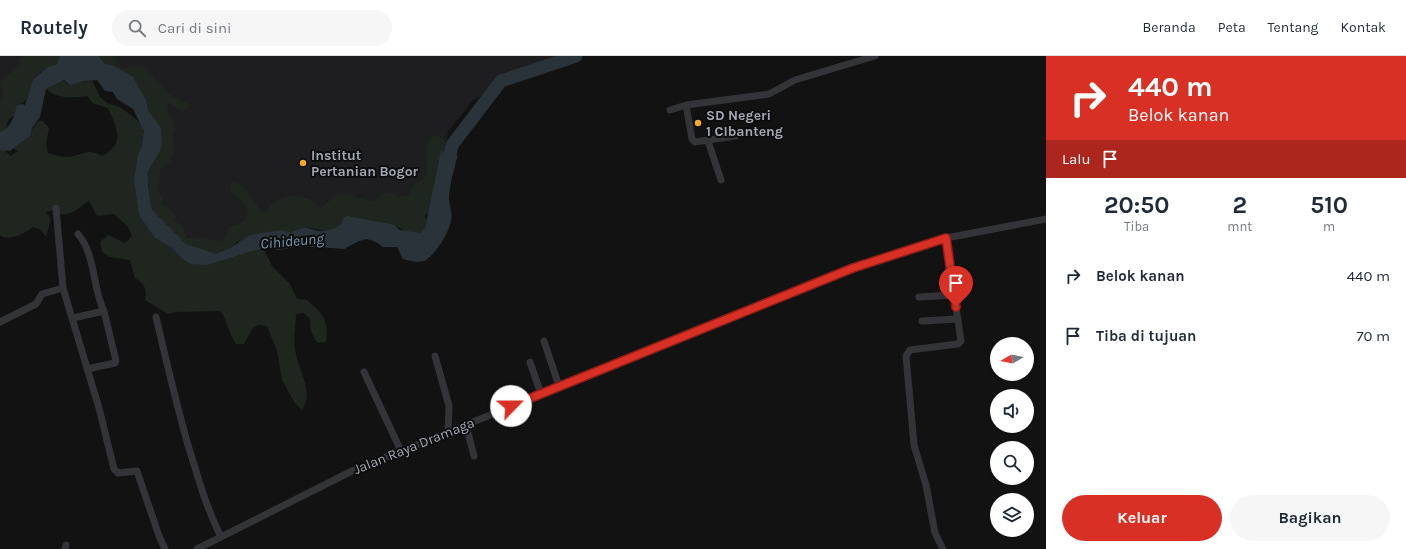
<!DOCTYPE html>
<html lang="id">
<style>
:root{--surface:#fff;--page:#f6f6f7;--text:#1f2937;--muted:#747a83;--line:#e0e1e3;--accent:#d93025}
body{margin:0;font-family:Karla,sans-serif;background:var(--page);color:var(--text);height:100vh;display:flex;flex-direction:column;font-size:15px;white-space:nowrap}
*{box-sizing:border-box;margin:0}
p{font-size:13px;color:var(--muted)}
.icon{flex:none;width:22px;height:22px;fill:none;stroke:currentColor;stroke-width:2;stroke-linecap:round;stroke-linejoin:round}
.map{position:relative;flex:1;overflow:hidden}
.sheet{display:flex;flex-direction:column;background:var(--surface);width:360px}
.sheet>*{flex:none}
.guide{background:#d93025;color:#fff;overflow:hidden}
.needle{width:26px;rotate:261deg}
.buttons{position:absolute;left:990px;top:281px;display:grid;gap:8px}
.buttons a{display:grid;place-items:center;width:44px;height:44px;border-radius:50%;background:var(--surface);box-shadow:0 1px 3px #0004;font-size:20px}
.pin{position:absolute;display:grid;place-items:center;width:34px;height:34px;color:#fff;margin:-41px -17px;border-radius:50% 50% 50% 0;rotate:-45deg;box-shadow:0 0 4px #0007}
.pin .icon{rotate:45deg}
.me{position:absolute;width:44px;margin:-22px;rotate:67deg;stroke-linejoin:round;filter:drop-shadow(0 0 3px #0008)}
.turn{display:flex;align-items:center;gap:14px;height:84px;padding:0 16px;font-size:18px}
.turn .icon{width:52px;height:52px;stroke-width:2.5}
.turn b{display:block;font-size:28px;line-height:34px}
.then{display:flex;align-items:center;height:38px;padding:0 16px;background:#0003;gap:8px;font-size:15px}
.eta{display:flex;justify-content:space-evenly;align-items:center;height:68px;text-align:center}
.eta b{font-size:24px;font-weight:700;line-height:28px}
.primary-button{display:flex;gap:8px;margin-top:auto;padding:8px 16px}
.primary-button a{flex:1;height:46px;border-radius:24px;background:var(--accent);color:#fff;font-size:16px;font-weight:700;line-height:46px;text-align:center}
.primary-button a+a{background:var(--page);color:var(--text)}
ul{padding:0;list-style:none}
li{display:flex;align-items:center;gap:12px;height:60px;padding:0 16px}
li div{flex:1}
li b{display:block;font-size:15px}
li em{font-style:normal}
header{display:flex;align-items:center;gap:24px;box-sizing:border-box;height:56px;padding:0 20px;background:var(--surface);border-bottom:1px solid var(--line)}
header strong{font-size:19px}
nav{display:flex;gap:22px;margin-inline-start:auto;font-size:14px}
.search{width:280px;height:36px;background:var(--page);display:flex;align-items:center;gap:10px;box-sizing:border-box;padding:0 14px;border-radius:22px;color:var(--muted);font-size:15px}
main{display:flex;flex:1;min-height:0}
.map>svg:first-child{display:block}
.built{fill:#1e1e20}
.green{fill:#1e261f}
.water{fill:#2a3339}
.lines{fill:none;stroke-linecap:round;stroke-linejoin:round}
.river{stroke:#2a3339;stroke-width:13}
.minor{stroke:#333438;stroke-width:7}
.route-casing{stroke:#8d1f18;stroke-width:10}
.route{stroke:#d93025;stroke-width:7}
.poi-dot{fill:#f2a82b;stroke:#0d0d0e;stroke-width:1.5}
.labels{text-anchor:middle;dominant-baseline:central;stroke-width:4;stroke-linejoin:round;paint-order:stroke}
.poi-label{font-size:14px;font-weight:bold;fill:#a3a9b4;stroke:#0d0d0e;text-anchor:start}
.street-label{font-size:14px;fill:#a3a9b4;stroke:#0d0d0e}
.water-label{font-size:15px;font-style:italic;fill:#7998b0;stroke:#0d0d0e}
</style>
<header>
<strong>Routely</strong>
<div class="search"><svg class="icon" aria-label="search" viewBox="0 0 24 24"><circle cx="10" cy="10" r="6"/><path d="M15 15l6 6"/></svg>Cari di sini</div>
<nav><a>Beranda</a><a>Peta</a><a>Tentang</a><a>Kontak</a></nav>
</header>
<main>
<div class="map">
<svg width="1046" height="493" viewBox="0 0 1046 493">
<rect width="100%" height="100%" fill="#121213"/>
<path class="built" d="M0 0H65L24 32 15 56 0 71Z
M107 0H564L473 44 448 76 438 134 209 191 173 173 153 140 152 119 172 95Z"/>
<path class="green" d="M23 0H66L48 14 37 17 26 44 19 49 18 57C6 64 8 63 6 78L0 79V47L4 39 0 25 11 17 20 8 19 3Z
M99 0H115L117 6 123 12 137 10 146 12 170 39 187 47 189 51 186 55C181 55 178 54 175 50L167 47 168 55 174 65 175 73 172 80 175 94 170 106 161 112 158 132 162 141 163 149 171 154 176 161 174 165 182 169 187 181 220 185 225 181 230 170 239 168 247 163C249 150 240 143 231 136L230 127 236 126 247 134 261 156H266C278 135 304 136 321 151 328 149 330 141 339 138 347 136 364 145 373 145 392 127 392 145 409 139L412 130 425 121 427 117 426 91 430 81 435 80 444 83V100L428 157 425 160 429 171 419 179 413 181 395 169 344 172 333 176 305 171 291 176 286 175 237 186 230 192 214 200 180 186 148 151 149 129 144 121 145 116 156 102 162 86Z
M92 24 100 41 107 47 120 51 141 67 146 83 136 123 171 191 191 208 256 192 265 195 272 210 290 228 297 243 307 244C323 257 329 265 326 286L318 287C311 279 310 273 310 263L304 257 296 258C296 269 293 282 295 293 297 313 315 335 302 354L295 347 282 324 277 295 267 270 258 269 252 273 244 288H236C228 277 228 265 220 255L176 256 168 258 145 244C147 233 145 228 135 222L130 204 110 201 102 196 100 186 108 179 125 187 132 180 128 171 114 158 97 160 89 145C77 152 67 165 54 154L46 156 51 163 46 181 41 174 33 171C26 177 9 186 0 179V94H5L10 100 18 95 13 92 16 89 23 86 38 65H43L49 72 46 88 48 97C57 100 65 102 74 100 86 97 90 93 102 100 127 86 116 72 108 52L92 47 87 40C71 42 58 43 46 33L61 25 76 27Z"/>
<path class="water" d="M60 0H99L105 8 114 10 133 21 146 44 148 54 161 72 162 86 160 95 147 117 150 146 152 154 186 188 216 198 230 192 250 179 281 174 291 176 305 171 318 175 329 174 334 173 342 167 343 162 347 160 395 169 410 185 419 179 425 172 441 95 458 100C454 110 449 132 449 143 449 150 453 157 451 164 449 178 436 197 425 205L416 206 403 203 397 191H383L376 186 367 183 359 185 344 193 318 191H296L279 194 266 192 249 196 207 209 191 208 184 204 171 191 155 182 139 159 134 123 138 99 142 90 144 75 133 53 117 43 113 36 105 35 97 24 84 25 71 29 64 24 46 33 40 61 32 72 30 80 10 95 0 94V76C9 74 16 59 16 50L21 48 25 49 33 24 48 11 57 8Z"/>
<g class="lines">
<path class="river" d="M447 115 452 89 501 25 576 0
M388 179 431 185"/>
<path class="minor" d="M686 49 692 83 695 86 736 80
M670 54 686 49 769 38 795 24 875 0
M708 85 721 124
M56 152 63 232 99 352 114 413 118 417 137 415 159 480 165 493
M78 178C96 199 92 231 104 255
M919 241 955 239
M156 261C166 304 176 347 188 389 198 421 206 451 221 481
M73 262 104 255 116 305 115 307 87 313
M922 265 958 263
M0 266 36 248 42 238 63 232
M544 285 559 330
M435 300 449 350 448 376
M530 306 541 338
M364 316 401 395
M466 369 474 400
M65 493 66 489
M197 493 352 415 853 212 946 182 1046 163
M943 493 935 477 926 429 914 389 906 300 910 294 958 288 961 285 946 182"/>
</g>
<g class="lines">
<defs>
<path id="route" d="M511 350 853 212 946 182 956 251"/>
</defs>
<use href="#route" class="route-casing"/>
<use href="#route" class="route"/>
</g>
<g class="poi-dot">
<circle cx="698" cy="67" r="4"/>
<circle cx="303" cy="107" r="4"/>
</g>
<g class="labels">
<g class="poi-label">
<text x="706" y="59">SD Negeri<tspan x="706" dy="16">1 CIbanteng</tspan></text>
<text x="311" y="99">Institut<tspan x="311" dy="16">Pertanian Bogor</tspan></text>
</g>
<g class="street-label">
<text transform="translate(414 390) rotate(-22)">Jalan Raya Dramaga</text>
</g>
<g class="water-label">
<text transform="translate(292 185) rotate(-5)">Cihideung</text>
</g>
</g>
</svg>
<div class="buttons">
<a><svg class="needle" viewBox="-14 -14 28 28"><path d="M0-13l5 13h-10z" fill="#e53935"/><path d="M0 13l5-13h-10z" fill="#747a83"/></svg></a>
<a><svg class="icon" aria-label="sound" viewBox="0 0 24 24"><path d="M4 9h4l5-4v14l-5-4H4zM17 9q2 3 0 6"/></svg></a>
<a><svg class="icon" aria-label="search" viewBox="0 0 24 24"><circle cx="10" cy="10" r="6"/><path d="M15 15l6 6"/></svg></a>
<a><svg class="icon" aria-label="layers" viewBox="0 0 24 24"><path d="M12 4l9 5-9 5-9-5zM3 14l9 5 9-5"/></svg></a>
</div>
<div class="pin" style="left:956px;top:251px;background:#d93025"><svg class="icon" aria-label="arrive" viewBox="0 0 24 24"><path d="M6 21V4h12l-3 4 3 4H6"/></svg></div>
<svg class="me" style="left:511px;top:350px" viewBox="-20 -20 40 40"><circle r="19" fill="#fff"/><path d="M0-13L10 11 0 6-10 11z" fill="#d93025"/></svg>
</div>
<section class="sheet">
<div class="guide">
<div class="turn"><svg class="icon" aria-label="right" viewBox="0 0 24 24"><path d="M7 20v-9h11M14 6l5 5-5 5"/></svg><div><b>440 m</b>Belok kanan</div></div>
<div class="then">Lalu<svg class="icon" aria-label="arrive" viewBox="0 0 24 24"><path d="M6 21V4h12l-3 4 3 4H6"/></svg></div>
</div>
<div class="eta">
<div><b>20:50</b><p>Tiba</p></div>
<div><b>2</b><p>mnt</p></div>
<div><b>510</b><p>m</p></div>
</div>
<ul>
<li><svg class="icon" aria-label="right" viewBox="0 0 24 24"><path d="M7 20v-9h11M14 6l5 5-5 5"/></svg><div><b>Belok kanan</b></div><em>440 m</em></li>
<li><svg class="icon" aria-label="arrive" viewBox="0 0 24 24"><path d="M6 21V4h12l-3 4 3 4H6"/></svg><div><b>Tiba di tujuan</b></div><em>70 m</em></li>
</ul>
<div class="primary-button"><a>Keluar</a><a>Bagikan</a></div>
</section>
</main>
